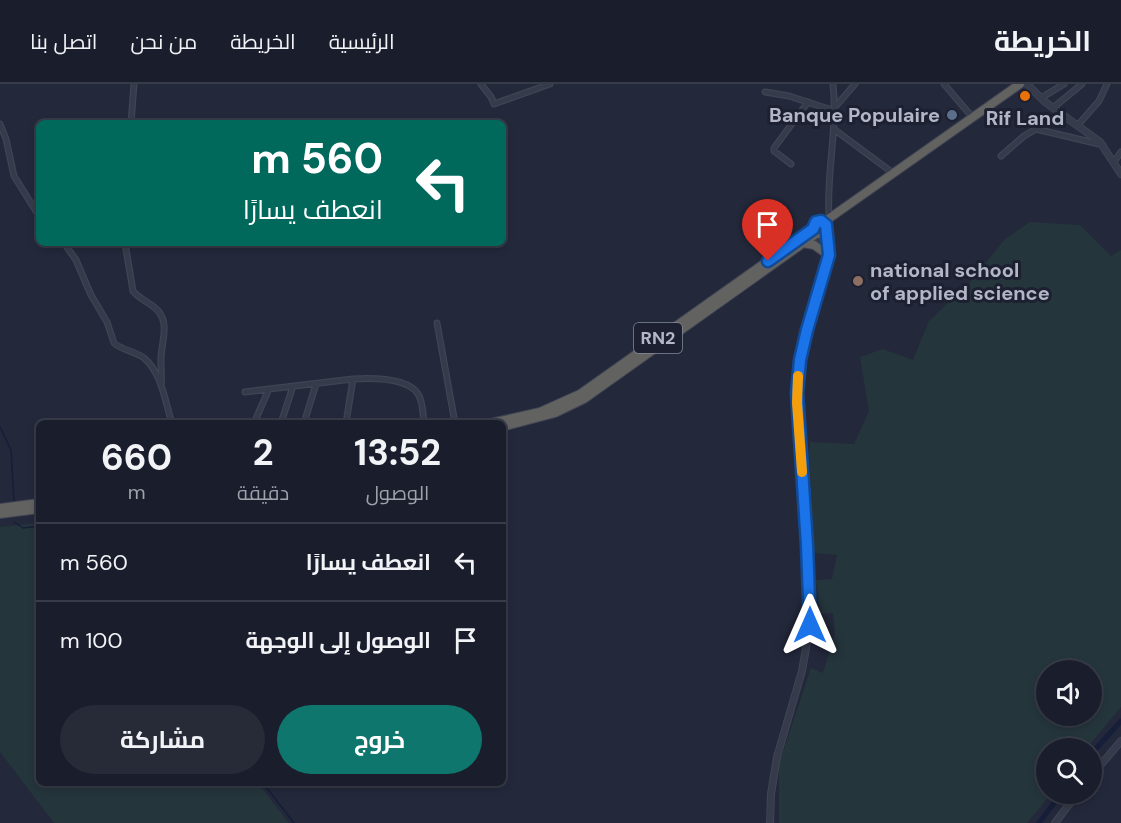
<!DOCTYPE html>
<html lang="ar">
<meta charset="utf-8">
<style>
:root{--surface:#1a1e2c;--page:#272b38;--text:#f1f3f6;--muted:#9fa2a9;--line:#383c48;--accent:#0f766e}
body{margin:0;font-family:"DM Sans",Cairo,sans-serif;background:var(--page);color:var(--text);direction:rtl;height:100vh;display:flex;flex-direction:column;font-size:22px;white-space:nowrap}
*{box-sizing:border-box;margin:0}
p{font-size:20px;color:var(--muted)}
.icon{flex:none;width:33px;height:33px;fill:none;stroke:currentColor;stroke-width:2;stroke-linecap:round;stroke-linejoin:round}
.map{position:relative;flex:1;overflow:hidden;direction:ltr}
.drawer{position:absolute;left:36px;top:336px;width:470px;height:366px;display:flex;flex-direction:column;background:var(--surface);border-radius:9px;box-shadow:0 3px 9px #0003,0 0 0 2px var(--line);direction:rtl}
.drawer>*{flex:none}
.top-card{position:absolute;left:36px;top:36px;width:470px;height:126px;border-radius:9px;box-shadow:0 3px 9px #0003,0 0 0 2px var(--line);direction:rtl;background:#00695c;color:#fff;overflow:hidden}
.buttons{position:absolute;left:1036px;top:576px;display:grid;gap:12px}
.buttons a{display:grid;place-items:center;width:66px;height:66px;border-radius:50%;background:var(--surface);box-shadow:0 3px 9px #0003,0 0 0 2px var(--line);font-size:30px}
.pin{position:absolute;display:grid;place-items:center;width:51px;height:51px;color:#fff;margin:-62px -26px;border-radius:50% 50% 50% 0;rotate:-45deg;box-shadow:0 0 6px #0007}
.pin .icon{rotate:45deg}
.me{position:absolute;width:66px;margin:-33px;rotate:0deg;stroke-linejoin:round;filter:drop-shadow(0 0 4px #0008)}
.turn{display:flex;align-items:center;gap:21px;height:126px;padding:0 24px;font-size:27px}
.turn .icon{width:78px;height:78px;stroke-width:2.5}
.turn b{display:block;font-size:42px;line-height:51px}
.eta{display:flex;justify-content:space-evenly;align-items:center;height:102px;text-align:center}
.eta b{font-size:36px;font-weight:700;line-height:42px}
.cta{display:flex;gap:12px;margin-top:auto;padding:12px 24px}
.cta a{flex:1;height:69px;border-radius:36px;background:var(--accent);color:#fff;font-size:24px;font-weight:700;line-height:69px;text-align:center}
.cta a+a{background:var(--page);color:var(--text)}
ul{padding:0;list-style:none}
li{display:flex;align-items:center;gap:18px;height:78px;padding:0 24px;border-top:2px solid var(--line)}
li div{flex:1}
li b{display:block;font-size:22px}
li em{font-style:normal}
header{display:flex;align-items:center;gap:36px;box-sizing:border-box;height:84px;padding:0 30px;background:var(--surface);border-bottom:2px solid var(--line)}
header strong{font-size:28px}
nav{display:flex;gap:33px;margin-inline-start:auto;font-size:21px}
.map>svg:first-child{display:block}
.green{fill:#25353c;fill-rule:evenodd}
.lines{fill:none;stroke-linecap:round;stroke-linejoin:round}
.stream{stroke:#161e39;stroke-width:1.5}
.canal{stroke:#161e39;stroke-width:5}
.minor-casing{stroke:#404454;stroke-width:7}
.tertiary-casing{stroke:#404454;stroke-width:8}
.trunk-casing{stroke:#3f4353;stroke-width:10}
.minor{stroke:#363b4b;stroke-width:4.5}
.tertiary{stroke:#363b4b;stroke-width:6}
.trunk{stroke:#626260;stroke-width:8}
.route-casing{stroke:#114b97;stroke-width:15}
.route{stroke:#1a73e8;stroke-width:10}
.slow{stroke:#f59e0b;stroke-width:10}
.food-dot{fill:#e8710a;stroke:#1c2030;stroke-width:2}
.service-dot{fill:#5c6f8a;stroke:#1c2030;stroke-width:2}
.education-dot{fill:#8d6e63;stroke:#1c2030;stroke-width:2}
.labels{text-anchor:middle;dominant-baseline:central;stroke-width:6;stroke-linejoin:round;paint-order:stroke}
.shield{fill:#1c2030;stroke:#85899a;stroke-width:1.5}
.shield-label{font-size:18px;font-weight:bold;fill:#b2b6c7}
.poi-label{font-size:20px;font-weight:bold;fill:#b2b6c7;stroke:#1c2030;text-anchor:end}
</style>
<header>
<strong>الخريطة</strong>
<nav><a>الرئيسية</a><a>الخريطة</a><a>من نحن</a><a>اتصل بنا</a></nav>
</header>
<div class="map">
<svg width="1121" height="739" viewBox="0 0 1121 739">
<rect width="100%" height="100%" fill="#23283b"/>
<path class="green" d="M1030 138 1080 141 1111 172 1121 166V623L1087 664H1047V710H1051L1027 739H779V680L811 584 823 589 835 549 833 529 820 530 816 496 832 495 837 471 814 469 809 370 810 358 854 360 869 327 860 273 883 265 913 276 929 237 970 198 1005 155ZM1047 586H1092V632H1047Z
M39 439V699H258L289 739H54L0 668V443Z"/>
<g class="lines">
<path class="stream" d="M0 343 11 366 14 417
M14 438 23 444 39 442
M263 699 294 739"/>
<path class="canal" d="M1092 669 1121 637
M1039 739 1061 710"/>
<defs>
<path id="minor" d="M481 0 491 13 494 20 550 0
M944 0 973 34
M765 8 789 12 835 27
M1041 14 1064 0
M836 22 855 0
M1054 23 1082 0
M131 39 134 0
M0 40 6 55 14 92 39 132
M1078 41 1099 17 1107 0
M835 46 893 89
M1001 72 1024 52 1036 45 1103 61
M1114 78 1121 68
M791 80 774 67V64L808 18
M829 135C826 89 838 45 833 0
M64 159 76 176 91 211 107 238 114 259C123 267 135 267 144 274 162 289 165 318 172 339
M125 159 133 207C140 216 152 219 159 228 170 242 160 262 161 278 161 286 162 293 161 301
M437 239 455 339
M353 295C371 294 407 293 418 310 423 317 423 331 424 339
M245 308 269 305
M254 339 269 305 353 295 346 339
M281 339 293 302
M304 339 316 300"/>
<path id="tertiary" d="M1027 0 1045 18 1100 58 1121 90
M819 151 824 169
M1092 691 1121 657
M770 739 771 710 777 673 802 587 810 541 807 461 797 309C798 287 801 265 807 244 815 215 835 177 826 148
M1055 739 1077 710"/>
<path id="trunk" d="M824 138 1020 0
M803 159 814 161 824 168
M491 339 540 328 580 310 813 145
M502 343 555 329 584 315 816 150H825L827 143 824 138 819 137 815 140 813 145 816 150
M0 424 39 419
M0 430 39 425"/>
</defs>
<use href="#minor" class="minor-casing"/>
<use href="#tertiary" class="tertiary-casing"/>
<use href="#trunk" class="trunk-casing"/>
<use href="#minor" class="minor"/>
<use href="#tertiary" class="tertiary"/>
<use href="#trunk" class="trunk"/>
</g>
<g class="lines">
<defs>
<path id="route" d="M768 177 813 145 816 138 821 137 826 141 829 171 807 246 800 276 797 309 807 461 810 541"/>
</defs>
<use href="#route" class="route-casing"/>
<use href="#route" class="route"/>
<path class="slow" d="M798 292 797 319 802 388"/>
</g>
<circle class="food-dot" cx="1025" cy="12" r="6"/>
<circle class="service-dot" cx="952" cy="31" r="6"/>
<circle class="education-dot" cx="858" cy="197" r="6"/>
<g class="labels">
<rect class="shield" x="634" y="239" width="48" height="30" rx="4.5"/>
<g class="shield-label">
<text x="658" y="254">RN2</text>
</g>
<g class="poi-label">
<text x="940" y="31">Banque Populaire</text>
<text x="1025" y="34" text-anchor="middle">Rif Land</text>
<text x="870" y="186" text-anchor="start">national school<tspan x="870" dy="23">of applied science</tspan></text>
</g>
</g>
</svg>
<div class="buttons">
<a><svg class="icon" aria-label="sound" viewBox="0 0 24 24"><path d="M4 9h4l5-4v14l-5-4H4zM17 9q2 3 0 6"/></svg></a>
<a><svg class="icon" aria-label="search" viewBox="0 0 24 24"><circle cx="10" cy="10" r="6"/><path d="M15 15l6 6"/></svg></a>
</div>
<div class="pin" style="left:768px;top:177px;background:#d93025"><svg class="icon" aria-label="arrive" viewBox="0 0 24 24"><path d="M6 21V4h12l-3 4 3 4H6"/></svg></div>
<svg class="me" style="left:810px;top:541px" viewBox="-20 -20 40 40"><path d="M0-17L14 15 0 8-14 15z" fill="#1a73e8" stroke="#fff" stroke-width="4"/></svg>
<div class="top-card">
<div class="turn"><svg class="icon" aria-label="left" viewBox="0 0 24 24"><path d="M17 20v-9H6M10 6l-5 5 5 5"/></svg><div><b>560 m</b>انعطف يسارًا</div></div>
</div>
<section class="drawer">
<div class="eta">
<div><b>13:52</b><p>الوصول</p></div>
<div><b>2</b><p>دقيقة</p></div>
<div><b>660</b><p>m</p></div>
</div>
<ul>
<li><svg class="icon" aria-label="left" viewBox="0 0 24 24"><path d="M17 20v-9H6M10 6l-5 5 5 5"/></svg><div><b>انعطف يسارًا</b></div><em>560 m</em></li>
<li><svg class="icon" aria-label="arrive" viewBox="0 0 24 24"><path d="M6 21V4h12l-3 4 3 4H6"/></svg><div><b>الوصول إلى الوجهة</b></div><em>100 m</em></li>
</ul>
<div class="cta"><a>خروج</a><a>مشاركة</a></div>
</section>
</div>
